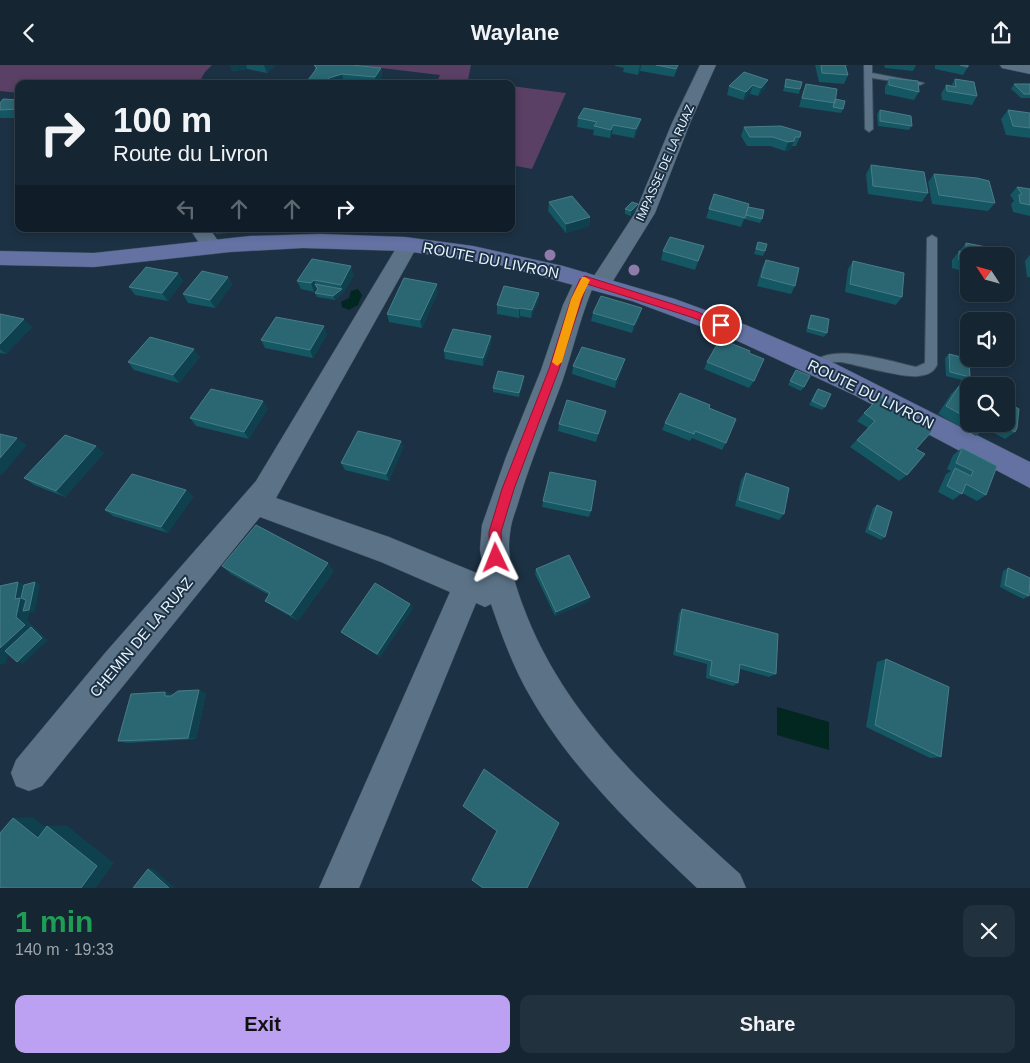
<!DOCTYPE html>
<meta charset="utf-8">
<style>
:root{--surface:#152532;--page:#22313e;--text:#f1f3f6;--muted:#9da5ac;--line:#34424d;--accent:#bca0f2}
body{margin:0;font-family:Helvetica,sans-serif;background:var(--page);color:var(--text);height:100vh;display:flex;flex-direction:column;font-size:19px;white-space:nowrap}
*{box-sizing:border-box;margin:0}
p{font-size:16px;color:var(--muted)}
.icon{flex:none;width:28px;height:28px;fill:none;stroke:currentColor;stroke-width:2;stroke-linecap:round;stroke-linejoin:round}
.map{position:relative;height:823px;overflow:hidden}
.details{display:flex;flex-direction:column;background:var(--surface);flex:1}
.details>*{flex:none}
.hud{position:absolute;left:15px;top:15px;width:500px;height:152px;border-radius:10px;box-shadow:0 2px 8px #0003,0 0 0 1px var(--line);background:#152532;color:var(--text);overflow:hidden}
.needle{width:32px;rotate:306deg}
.controls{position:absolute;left:960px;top:182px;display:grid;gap:10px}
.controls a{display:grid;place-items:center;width:55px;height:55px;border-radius:10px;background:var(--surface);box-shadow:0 2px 8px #0003,0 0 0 1px var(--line);font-size:25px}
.pin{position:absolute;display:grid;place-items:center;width:42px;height:42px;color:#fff;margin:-21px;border:2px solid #fff;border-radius:50%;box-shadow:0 1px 5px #0007}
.me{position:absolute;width:55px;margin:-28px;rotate:358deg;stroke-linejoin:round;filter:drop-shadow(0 0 4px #0008)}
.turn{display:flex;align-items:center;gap:18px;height:105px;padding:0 15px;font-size:22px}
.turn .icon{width:65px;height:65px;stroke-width:2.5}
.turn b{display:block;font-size:35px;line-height:42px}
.lanes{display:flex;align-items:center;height:48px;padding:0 15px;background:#0003;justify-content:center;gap:25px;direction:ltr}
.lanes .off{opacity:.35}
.round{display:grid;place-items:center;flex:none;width:52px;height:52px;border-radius:10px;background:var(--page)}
.headline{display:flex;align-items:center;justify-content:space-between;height:85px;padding:0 15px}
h1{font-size:30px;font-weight:800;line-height:38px;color:#1e9e55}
.button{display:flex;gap:10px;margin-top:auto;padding:10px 15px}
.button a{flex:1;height:58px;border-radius:10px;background:var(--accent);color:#111;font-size:20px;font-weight:800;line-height:58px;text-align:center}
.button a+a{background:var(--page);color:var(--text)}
header{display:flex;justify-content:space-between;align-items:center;height:65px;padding:0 15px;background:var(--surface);font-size:22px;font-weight:800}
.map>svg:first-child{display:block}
.green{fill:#5a4064}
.water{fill:#022620}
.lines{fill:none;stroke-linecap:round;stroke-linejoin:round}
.lane-casing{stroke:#3b4d5c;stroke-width:2}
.street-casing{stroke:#3b4d5c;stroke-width:1}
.secondary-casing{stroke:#3b4d5c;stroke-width:1}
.lane{fill:#5b7287;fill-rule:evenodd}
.street{fill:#5b7287;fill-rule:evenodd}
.secondary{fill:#6372a2;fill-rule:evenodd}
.tree{fill:#8e7baa}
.wall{fill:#145661}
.shaded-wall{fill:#0e404e}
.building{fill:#2a6772;stroke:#487d88}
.route{fill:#e11d48;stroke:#92132f}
.slow{fill:#f59e0b}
.labels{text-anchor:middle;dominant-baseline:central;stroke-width:4;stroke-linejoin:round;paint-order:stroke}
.far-street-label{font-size:12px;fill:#e6f3ff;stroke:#1c3143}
.street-label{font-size:15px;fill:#e6f3ff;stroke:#1c3143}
</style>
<header><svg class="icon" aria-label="back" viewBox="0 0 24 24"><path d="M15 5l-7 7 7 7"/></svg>Waylane<svg class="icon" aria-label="share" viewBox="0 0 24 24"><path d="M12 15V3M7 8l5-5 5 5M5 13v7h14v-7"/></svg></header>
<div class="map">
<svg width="1030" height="823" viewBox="0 0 1030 823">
<rect width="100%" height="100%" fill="#1c3143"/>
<path class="green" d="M0 0H212L205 7 198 19H19V28L0 26Z
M356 0H471L468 15 496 19H436L440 10Z
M511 21 566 28 532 104 511 100Z"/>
<path class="water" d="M358 224 362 230 358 240 349 245 342 242 341 237 349 233 351 226Z
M777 642 829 657V685L777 670Z"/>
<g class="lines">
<defs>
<path id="lane" d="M864 0H872V8L924 18 920 20 872 13 873 64 869 67 865 64Z
M932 170 937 173V300C933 308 927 310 918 311 903 313 858 300 841 297H832L817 306 813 304 811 301C826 275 892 297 916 302L925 298 927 173Z"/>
<path id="street" d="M700 0H716L690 58 655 148 608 224 600 227 592 224 591 227C579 257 572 288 562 317 547 357 531 395 519 435 516 446 511 456 510 468 506 492 515 519 523 541 564 653 654 731 740 809L746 823H697C636 765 572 705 530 631 513 602 502 571 491 539L485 542 476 538 359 823H319L450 527 381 497 260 452 42 721 29 726 16 721 11 708 16 695 105 588 256 416 398 180 401 175 408 173 415 175 418 180 276 433 389 472 484 511 480 484 482 460 506 392 541 305 563 240 577 210 585 207 594 211 635 148 672 58Z
M1000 0H1030V9L1002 3Z
M190 164H210L222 182 219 187 212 189 205 187Z"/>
<path id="secondary" d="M320 169 405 172 473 181 563 201 675 234 746 260 832 297 1030 397V423L856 331 729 272 632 236 496 199 405 186 303 183 230 187 94 202 0 200V186L94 188 250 171Z"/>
</defs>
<use href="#lane" class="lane-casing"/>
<use href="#street" class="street-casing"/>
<use href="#secondary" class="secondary-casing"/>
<use href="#lane" class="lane"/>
<use href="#street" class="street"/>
<use href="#secondary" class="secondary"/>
</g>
<g class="tree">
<circle cx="550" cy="190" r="5.5"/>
<circle cx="634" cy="205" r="5.5"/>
</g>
<path class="wall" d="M230 0H276L267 8 247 4 232 6Z
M314 0H352L381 3 382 11 378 19H356L344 18 315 5Z
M615 0H679L674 12 640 6 638 10 623 7 624 3 615 1Z
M815 0H850L846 1 848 10 844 19 819 17Z
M884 0H916L913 6 885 3Z
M935 0H968V2L963 10 935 4Z
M744 7 765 23 758 31 750 29 743 35 727 30 729 21Z
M889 13 919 27 914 35 885 29V22Z
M786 14 800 24 799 29 783 26Z
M955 14 977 31 972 40 942 35 941 29 946 20 951 21Z
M806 19 835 34 843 44 841 48 799 42 803 27Z
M1014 19H1030V33H1021L1011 24Z
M19 35V53H1L0 52V38Z
M880 45 912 61 909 65 878 61 877 49Z
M1008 45 1030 48V73L1006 70 1001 54Z
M578 53 639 63 634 73 612 69 610 73 593 70 594 65 577 62Z
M744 62 800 72 796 81H792L790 85 785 86 770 81H747L741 71Z
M871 100 928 128 922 137 868 129 866 109Z
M934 109 995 138 988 146 932 139 928 117Z
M1017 122 1030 124V151L1013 147 1011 139 1014 136 1010 130Z
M714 129 748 142 762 154 760 158 744 154 741 162 706 153Z
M549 137 590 152 589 161 566 168 548 146Z
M638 139 637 143 631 151 625 149V144Z
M214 164H228V168L216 169Z
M758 177 765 186 763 191 754 189Z
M966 178 969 191V215L959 213V205L952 203V195Z
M663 186 701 189 695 205 661 195Z
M1030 190V212H1027L1025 196Z
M766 195 795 221 791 229 757 221 762 203Z
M853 196 902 232 896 240 845 227 848 204Z
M178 208 183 216 168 236 135 230 129 222Z
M354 210 343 228 335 235 317 232 315 228 317 224V223L314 227 301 224 297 216Z
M228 212 232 220 215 243 188 238 183 229Z
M438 227 422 263 389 257 387 249Z
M539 228 538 236 531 253 520 251 519 253 497 249V240Z
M593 248 640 251 632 268 591 256Z
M0 249 32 262 6 289 0 288Z
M811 250 827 268 824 272 806 267 809 254Z
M327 269 313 293 265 283 261 275Z
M491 271V279L483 301 445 294 444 286Z
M749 288 754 316 749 323 704 304 707 297Z
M949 289 970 312 966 316 946 311 945 293Z
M200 292 179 318 134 305 128 297Z
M573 301 623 302 615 323 572 309Z
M796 305 804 322 801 326 788 320Z
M524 311V315L519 332 493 327V323Z
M959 321 969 327V359H1006L1015 367 1005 374 985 363 976 371 938 349 951 329Z
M818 324 825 342 822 345 809 340 815 328Z
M268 343 249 374 196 361 190 353Z
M709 343 726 378 722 385 692 373 690 376 662 365 665 358Z
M864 348 916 384 907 410 899 416 850 382 868 363 857 356Z
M604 353 596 377 558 366 559 359Z
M401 376 403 383 389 416 345 405 341 398Z
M962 383 986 430 977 436 962 428 953 435 938 427 946 409 951 406 947 404 953 390Z
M104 388 65 432 34 420 24 413Z
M746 408 784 449 779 455 735 441 741 415Z
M186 425 193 432 168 468 113 451 105 445Z
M543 436 591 446 589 452 542 442Z
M877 440 885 472 881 475 865 467 873 443Z
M222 501 334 506 298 556 274 542 265 536 269 530 231 509Z
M1008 503 1029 531 1023 534 1000 522 1003 506Z
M536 504 590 532 588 537 555 551 535 509Z
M410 539 413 543 380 592 345 570 341 567Z
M682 544 776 609 769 612 740 604 738 618 733 621 706 613 707 599 673 590 679 548Z
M886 594 941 692 930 693 866 662 877 597Z
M165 627 174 629 206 628 196 674 128 678 118 676Z"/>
<path class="shaded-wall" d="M230 0H246L247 4 232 6Z
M264 0H276L267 8Z
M640 0H641L640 6 638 10Z
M678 0H679L678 4 674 12Z
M381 3 382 11 378 19H376L375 12Z
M342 9 344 18 341 19H325L329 13Z
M768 15 765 23 758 31 761 23Z
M753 20 750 29 743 35 746 27Z
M641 54 639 63 634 73 636 64Z
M613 60 612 69 610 73 611 65Z
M794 76 790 85 785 86 788 77Z
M638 139 637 143 631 151V146Z
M590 152 589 161 566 168V159Z
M351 201 354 210 343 228 335 235 333 231 342 224 341 220Z
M178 208 183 216 168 236 162 228Z
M228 212 232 220 215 243 210 235Z
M314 215 317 223 314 227 311 218Z
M437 219 438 227 422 263 420 255Z
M539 228 538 236 531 253 532 245Z
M520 243V251L519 253V244Z
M642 243 640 251 632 268 634 260Z
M24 254 32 262 6 289 0 284V279Z
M324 261 327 269 313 293 310 285Z
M491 271V279L483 301V293Z
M194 284 200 292 179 318 173 310Z
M625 294 623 302 615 323 616 315Z
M524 311V315L519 332V328Z
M263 336 268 343 249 374 244 367Z
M606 346 604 353 596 377 598 369Z
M17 373 27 380 2 410 0 409V393Z
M401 376 403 383 389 416 386 409Z
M96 381 104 388 65 432 56 426Z
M186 425 193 432 168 468 161 462Z
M328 498 334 506 298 556 291 550Z
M18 517 30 522 35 517 40 519 35 547 29 548 28 556 48 575 23 599 17 597 35 566 8 591 6 598 0 600V583L16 552 15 534Z
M590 532 588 537 555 551 556 547Z
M410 539 413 543 380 592 377 589Z
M199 625 206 628 196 674 188 673Z
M165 627 174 629 173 634 165 631Z
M33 752 57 771 38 773 13 753Z
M66 760 114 798 96 823H81L47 761Z
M153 803 175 823H169L148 804Z"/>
<path class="building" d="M314 0H352L381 3 375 12 342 9 329 13 325 19H305L317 3Z
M656 0H678L676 4Z
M821 0H845L848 10 822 8Z
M960 0H968V2Z
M744 7 768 15 761 23 753 20 746 27 729 21Z
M889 13 918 16 919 27 889 20Z
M786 14 802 17 800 24 785 22Z
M955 14 974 17 977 31 947 26 946 20 956 22Z
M806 19 837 24 835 38 802 33Z
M1014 19H1030V29H1024Z
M3 34 19 35V44L0 45V38Z
M835 34 845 36 843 44 833 42Z
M584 43 641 54 636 64 613 60 611 65 594 61 597 57 578 53Z
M880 45 911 51 912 61 880 56Z
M1008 45 1030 48V63L1013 61Z
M781 61 801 67 800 72H795L794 76 788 77 773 72H750L744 62Z
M871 100 924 107 928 128 873 121Z
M934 109 977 113 989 116 995 138 939 130Z
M1017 122 1030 124V140L1020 138 1019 130 1022 129Z
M714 129 749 139 745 153 709 144Z
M572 131 590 152 566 159 549 137Z
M632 137 638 139 631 146 625 144Z
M748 142 764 145 762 154 746 150Z
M670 172 704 181 698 196 663 186Z
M758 177 767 179 765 186 756 184Z
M966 178 1001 185V191H969V205L966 204V196L959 195V186L966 188Z
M312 194 351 201 341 220 314 215 311 218 297 216Z
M766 195 799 203 795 221 761 212Z
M853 196 904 208 902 232 850 219Z
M146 202 178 208 162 228 129 222Z
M202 206 228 212 210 235 183 229Z
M404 213 437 219 420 255 387 249Z
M315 219 342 224 333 231 315 228 318 224Z
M504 221 539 228 532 245 520 243 519 244 497 240Z
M601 231 642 243 634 260 593 248Z
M0 249 24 254 0 279Z
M811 250 829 254 827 268 808 263Z
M276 252 324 261 310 285 261 275Z
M453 264 491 271 483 293 444 286Z
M150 272 194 284 173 310 128 297Z
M720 274 750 286 749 288 764 294 754 316 707 297Z
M582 282 625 294 616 315 573 301Z
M949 289 969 294 970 312 950 307Z
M796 305 810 311 804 322 790 316Z
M498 306 524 311 519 328 493 323Z
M959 321 969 327V354L946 341Z
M211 324 263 336 244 367 190 353Z
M818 324 831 329 825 342 812 336Z
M680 328 710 340 709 343 736 354 726 378 695 366 694 369 665 358Z
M880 332 932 366 916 384 925 389 907 410 857 375 875 356 864 348Z
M567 335 606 346 598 369 559 359Z
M1006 337 1019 344 1017 363 1015 367 1000 359H1006Z
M977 359H988L985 363Z
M358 366 401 376 386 409 341 398Z
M0 369 17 373 0 393Z
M65 370 96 381 56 426 24 413Z
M962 383 997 401 986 430 966 419 962 429 947 421 955 403 971 411 973 406 956 398Z
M550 407 596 416 591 446 543 436Z
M746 408 789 423 784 449 739 435Z
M132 409 186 425 161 462 105 445Z
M877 440 892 447 885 472 869 464Z
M256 460 328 498 291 550 265 536 270 528 222 501Z
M569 490 590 532 556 547 536 504Z
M1008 503 1030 513 1029 531 1005 520Z
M18 517 15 534 20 533 16 552 25 560 0 583V521Z
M35 517 29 545 23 546 26 535 21 533 24 520Z
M375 518 410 539 377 589 341 567Z
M682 544 778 569 776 609 740 599 738 618 710 610 712 596 676 586Z
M31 562 42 573 17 597 5 586Z
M886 594 949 622 941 692 875 660Z
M199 625 188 673 118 676 131 629 165 627V631H171L178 626Z
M484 704 559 758 527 823H483L472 815 497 766 463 741Z
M13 753 38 773 47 761 97 801 81 823H4L3 822 0 823V768Z
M148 804 169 823H133Z"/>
<path class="route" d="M585 211 698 247 726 260 721 264 691 252 587 219 559 304 514 424 501 467 502 493 496 499 490 493 489 467 502 424 549 304 571 234 580 214Z"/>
<path class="slow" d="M582 212H585L590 215 581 234 562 297 557 301 552 297 571 234Z"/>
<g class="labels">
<g class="far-street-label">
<text transform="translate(665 98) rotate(-66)">IMPASSE DE LA RUAZ</text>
</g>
<g class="street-label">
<text transform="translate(491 195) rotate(11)">ROUTE DU LIVRON</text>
<text transform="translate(871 329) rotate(26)">ROUTE DU LIVRON</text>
<text transform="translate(141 572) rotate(-50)">CHEMIN DE LA RUAZ</text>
</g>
</g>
</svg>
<div class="controls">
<a><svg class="needle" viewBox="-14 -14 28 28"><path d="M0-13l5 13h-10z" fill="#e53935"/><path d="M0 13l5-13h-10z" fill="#9da5ac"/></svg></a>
<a><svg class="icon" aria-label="sound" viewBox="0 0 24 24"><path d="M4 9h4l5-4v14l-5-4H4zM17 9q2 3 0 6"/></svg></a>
<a><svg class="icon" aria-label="search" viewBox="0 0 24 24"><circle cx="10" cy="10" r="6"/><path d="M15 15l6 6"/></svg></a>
</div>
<div class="pin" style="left:721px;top:260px;background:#d93025"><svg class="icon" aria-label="arrive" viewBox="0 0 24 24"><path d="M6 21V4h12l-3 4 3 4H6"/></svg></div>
<svg class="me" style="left:496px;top:493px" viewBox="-20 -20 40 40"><path d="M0-17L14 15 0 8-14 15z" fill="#e11d48" stroke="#fff" stroke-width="4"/></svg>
<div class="hud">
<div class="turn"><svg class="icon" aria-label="right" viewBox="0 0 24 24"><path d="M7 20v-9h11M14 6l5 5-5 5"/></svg><div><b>100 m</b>Route du Livron</div></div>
<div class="lanes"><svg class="icon off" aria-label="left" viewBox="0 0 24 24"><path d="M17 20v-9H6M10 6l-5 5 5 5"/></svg><svg class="icon off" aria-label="ahead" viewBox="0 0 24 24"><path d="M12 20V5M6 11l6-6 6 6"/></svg><svg class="icon off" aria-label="ahead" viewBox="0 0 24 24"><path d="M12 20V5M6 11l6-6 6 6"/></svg><svg class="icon" aria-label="right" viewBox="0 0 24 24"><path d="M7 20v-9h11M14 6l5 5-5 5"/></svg></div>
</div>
</div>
<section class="details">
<div class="headline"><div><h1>1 min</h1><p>140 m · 19:33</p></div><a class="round"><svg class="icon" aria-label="close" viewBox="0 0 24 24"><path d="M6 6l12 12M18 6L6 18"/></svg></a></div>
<div class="button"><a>Exit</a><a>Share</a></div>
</section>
